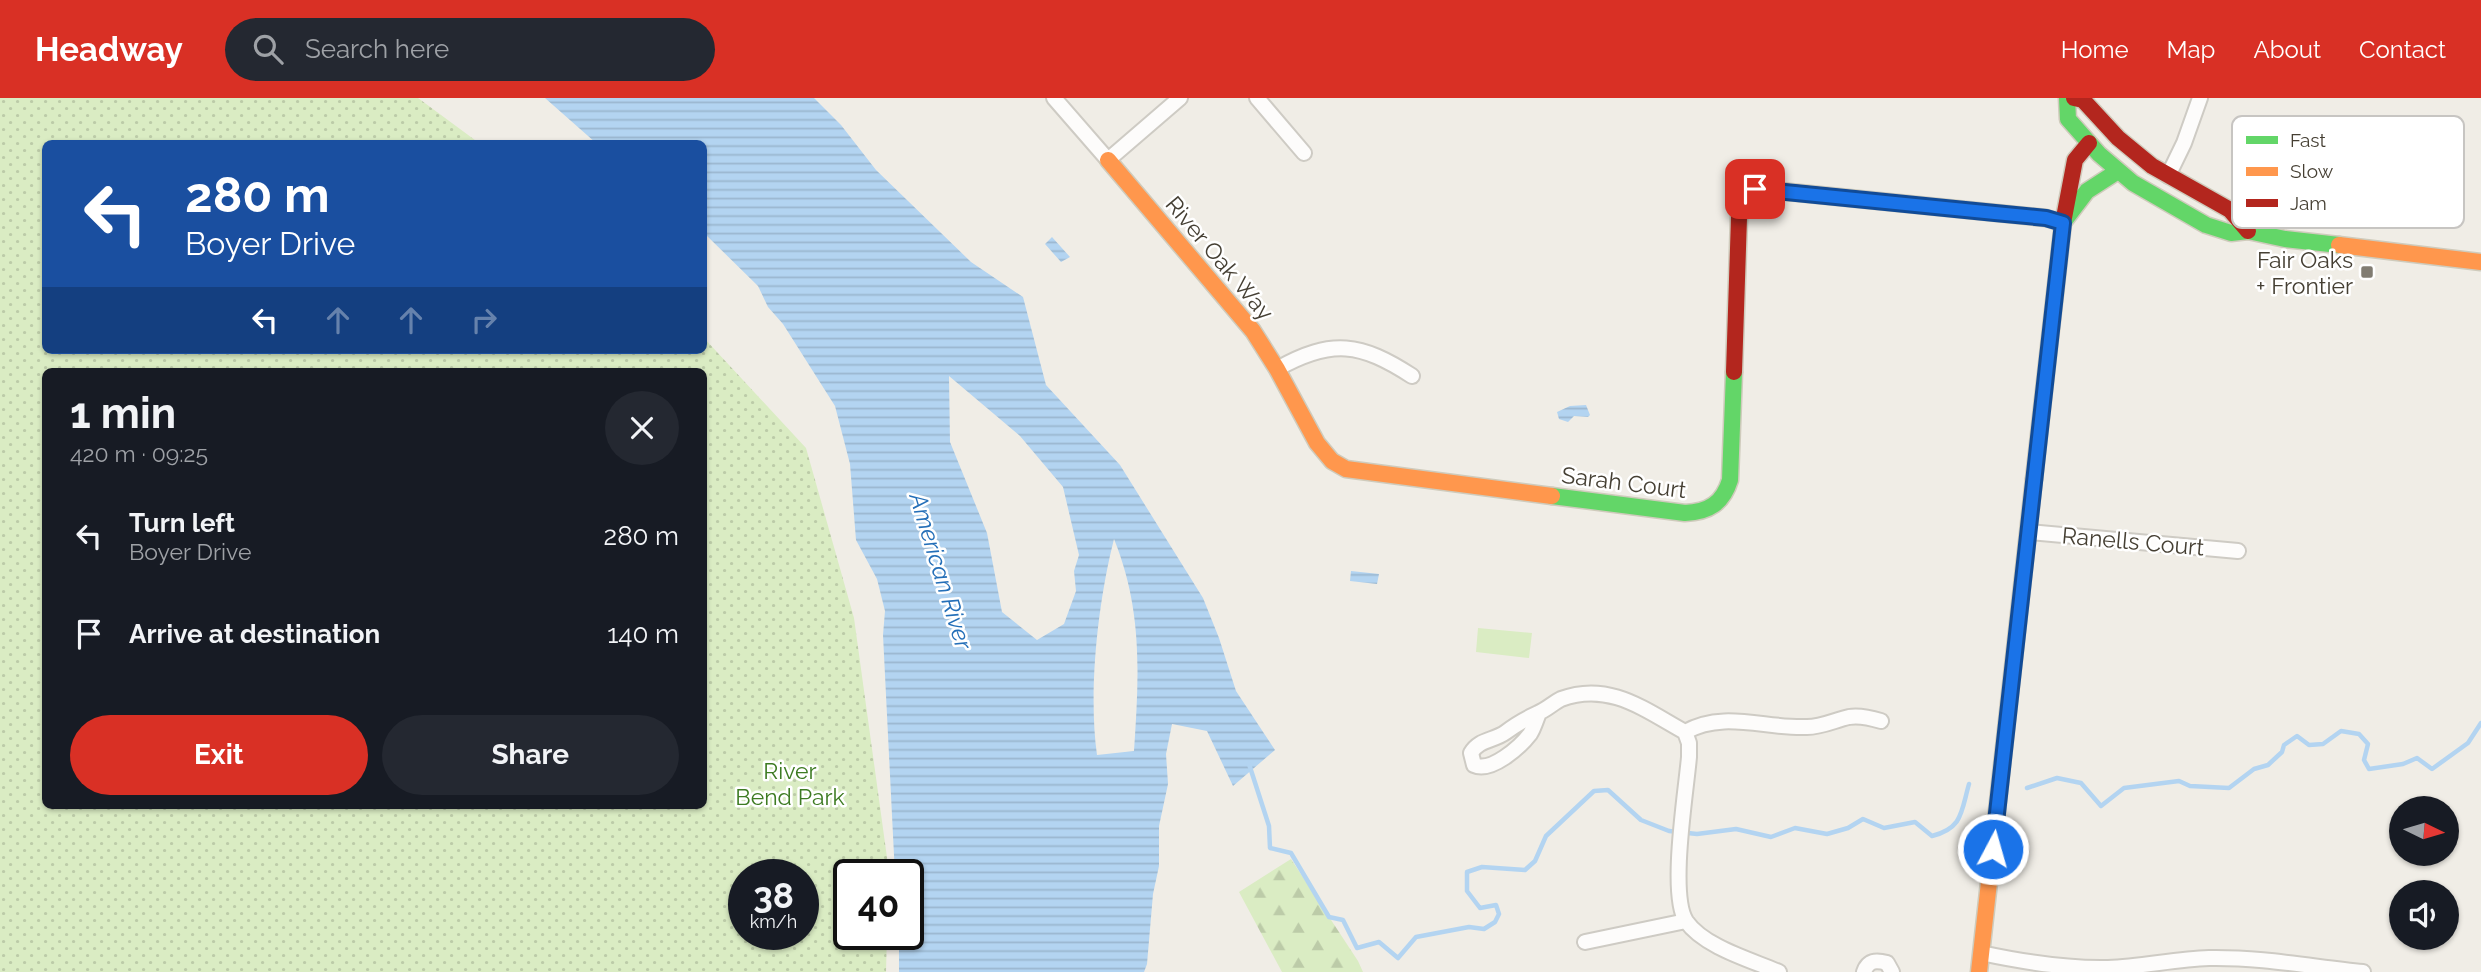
<!DOCTYPE html>
<meta charset="utf-8">
<style>
:root{--surface:#171b24;--page:#242831;--text:#f1f3f6;--muted:#9ea1a6;--accent:#d93025}
body{margin:0;font-family:Raleway,sans-serif;background:var(--page);color:var(--text);height:100vh;display:flex;flex-direction:column;font-size:26px;white-space:nowrap}
*{box-sizing:border-box;margin:0}
p{font-size:23px;color:var(--muted)}
.icon{flex:none;width:38px;height:38px;fill:none;stroke:currentColor;stroke-width:2;stroke-linecap:round;stroke-linejoin:round}
.map{position:relative;flex:1;overflow:hidden}
.sheet{position:absolute;left:42px;top:270px;width:665px;height:441px;display:flex;flex-direction:column;background:var(--surface);border-radius:10px;box-shadow:0 2px 5px #0004}
.sheet>*{flex:none}
.banner{position:absolute;left:42px;top:42px;width:665px;height:214px;border-radius:10px;box-shadow:0 2px 5px #0004;background:#1a4fa0;color:#fff;overflow:hidden}
.needle{width:46px;rotate:95deg}
.tools{position:absolute;left:2389px;top:698px;display:grid;gap:14px}
.tools a{display:grid;place-items:center;width:70px;height:70px;border-radius:50%;background:var(--surface);box-shadow:0 2px 5px #0004;font-size:35px}
.speed{position:absolute;left:728px;top:761px;display:flex;gap:14px;font-size:35px;font-weight:700;text-align:center}
.speed>*{display:grid;place-content:center;width:91px;height:91px;border-radius:50%;background:var(--surface);box-shadow:0 2px 5px #0004;line-height:1}
.speed small{font-size:18px;font-weight:400}
.speed .limit{border:4px solid #111;border-radius:10px;background:#fff;color:#111}
.pin{position:absolute;display:grid;place-items:center;width:60px;height:60px;color:#fff;margin:-30px;border-radius:14px;box-shadow:0 4px 10px #0006}
.me{position:absolute;width:77px;margin:-38px;rotate:6deg;stroke-linejoin:round;filter:drop-shadow(0 0 5px #0008)}
.turn{display:flex;align-items:center;gap:24px;height:147px;padding:0 28px;font-size:32px}
.turn .icon{width:91px;height:91px;stroke-width:2.5}
.turn b{display:block;font-size:49px;line-height:60px}
.lanes{display:flex;align-items:center;height:66px;padding:0 28px;background:#0003;justify-content:center;gap:35px;direction:ltr}
.lanes .off{opacity:.35}
.round{display:grid;place-items:center;flex:none;width:74px;height:74px;border-radius:37px;background:var(--page)}
.overview{display:flex;align-items:center;justify-content:space-between;height:119px;padding:0 28px}
h1{font-size:42px;font-weight:700;line-height:52px}
.button{display:flex;gap:14px;margin-top:auto;padding:14px 28px}
.button a{flex:1;height:80px;border-radius:42px;background:var(--accent);color:#fff;font-size:28px;font-weight:700;line-height:80px;text-align:center}
.button a+a{background:var(--page);color:var(--text)}
ul{padding:0;list-style:none}
li{display:flex;align-items:center;gap:21px;height:98px;padding:0 28px}
li div{flex:1}
li b{display:block;font-size:26px}
li em{font-style:normal}
header{display:flex;align-items:center;gap:42px;box-sizing:border-box;height:98px;padding:0 35px;background:var(--accent);color:#fff}
header strong{font-size:33px}
nav{display:flex;gap:38px;margin-inline-start:auto;font-size:24px}
.search{width:490px;height:63px;background:var(--page);display:flex;align-items:center;gap:18px;box-sizing:border-box;padding:0 24px;border-radius:38px;color:var(--muted);font-size:26px}
.map>svg:first-child{display:block}
.forest{fill:url(#forest-firs)}
.park{fill:url(#park-dots);fill-rule:evenodd}
.pitch{fill:#daecc3}
.water{fill:url(#water-rules);fill-rule:evenodd}
.lines{fill:none;stroke-linecap:round;stroke-linejoin:round}
.stream{stroke:#b3d4f1;stroke-width:4.5}
.street-casing{stroke:#cecbc4;stroke-width:18}
.fast-casing{stroke:#cfcbbc;stroke-width:19}
.slow-casing{stroke:#cfcbbc;stroke-width:19}
.jam-casing{stroke:#cfcbbc;stroke-width:19}
.street{stroke:#fdfcfb;stroke-width:14}
.fast{stroke:#63d668;stroke-width:16}
.slow{stroke:#ff974d;stroke-width:16}
.jam{stroke:#b3261e;stroke-width:16}
.route-casing{stroke:#114b97;stroke-width:18}
.route{stroke:#1a73e8;stroke-width:12}
.poi-dot{fill:#817c72;stroke:#fff;stroke-width:2.5}
.labels{text-anchor:middle;dominant-baseline:central;stroke-width:5;stroke-linejoin:round;paint-order:stroke}
.street-label{font-size:23px;fill:#453f33;stroke:#fff}
.poi-label{font-size:23px;fill:#453f33;stroke:#fff;text-anchor:end}
.park-label{font-size:23px;fill:#3d7b22;stroke:#fff}
.water-label{font-size:24px;font-style:italic;fill:#246fb8;stroke:#fff}
.key{fill:#fff;stroke:#c7c5c2;stroke-width:2}
.key-label{font-size:19px;fill:#453f33}
</style>
<header>
<strong>Headway</strong>
<div class="search"><svg class="icon" aria-label="search" viewBox="0 0 24 24"><circle cx="10" cy="10" r="6"/><path d="M15 15l6 6"/></svg>Search here</div>
<nav><a>Home</a><a>Map</a><a>About</a><a>Contact</a></nav>
</header>
<div class="map">
<svg width="2481" height="874" viewBox="0 0 2481 874">
<defs>
<pattern id="forest-firs" width="22" height="20" patternUnits="userSpaceOnUse" patternTransform="scale(1.75)"><rect width="22" height="20" fill="#daecc3"/><path d="M5 1l3.5 6h-7zM16 11l3.5 6h-7z" fill="#bccba8"/></pattern>
<pattern id="park-dots" width="8" height="8" patternUnits="userSpaceOnUse" patternTransform="scale(1.75)"><rect width="8" height="8" fill="#daecc3"/><path d="M2 2h.1M6 6h.1" fill="none" stroke="#bccba8" stroke-width="1.8" stroke-linecap="round"/></pattern>
<pattern id="water-rules" width="6" height="5" patternUnits="userSpaceOnUse" patternTransform="scale(1.75)"><rect width="6" height="5" fill="#b3d4f1"/><path d="M0 2.5h6" fill="none" stroke="#9bb7cf"/></pattern>
</defs>
<rect width="100%" height="100%" fill="#f0ede6"/>
<path class="forest" d="M1291 761 1358 863 1363 874H1282L1239 794Z"/>
<path class="park" d="M0 0H418L479 45 46 46V252H704V240L806 350 854 520 889 774 888 777H849V836L887 837 886 874H0ZM46 273H704V707H46ZM744 777H803V836H744Z"/>
<path class="pitch" d="M1478 530 1532 535 1529 560 1476 554Z"/>
<path class="water" d="M545 0H814L841 27 876 72 971 164 1023 199 1046 287 1120 367 1203 500 1219 540 1236 593 1275 652 1233 688 1207 633 1172 626 1166 656 1168 686 1159 728V768L1153 796 1147 866 1144 874H899V837L908 836V777H895L883 537 885 513 877 481 856 442 850 366 835 308 783 226 768 209 758 188 704 135V46L596 45ZM949 278 1020 338 1063 389 1079 457 1074 473 1076 493 1064 526 1037 542 1002 514 987 435 950 344ZM1114 441C1143 513 1139 577 1134 653L1097 657C1088 593 1098 504 1114 441Z
M1052 139 1070 159 1061 164 1045 146Z
M1586 307 1590 317 1588 319 1574 318 1568 324 1559 321 1557 314 1570 308Z
M1351 473 1379 476 1377 486 1350 483Z"/>
<g class="lines">
<path class="stream" d="M1249 666 1269 728 1270 750 1291 755 1329 819 1343 822 1357 850 1379 844 1398 860 1416 839 1469 829 1484 831 1495 824 1499 816 1496 807 1480 810 1467 793V774L1482 769 1525 772 1535 763 1546 738 1594 693 1608 692 1641 722 1669 733 1697 736 1736 731 1771 739 1795 730 1827 736 1848 730 1863 721 1884 730 1915 724 1932 738C1963 730 1961 714 1969 686
M2027 690 2057 680 2081 685 2101 708 2124 690 2179 683 2190 688 2229 690 2254 671 2268 667 2282 654 2284 647 2297 638 2309 647 2323 646 2341 633 2359 636 2368 646 2364 662 2369 671 2403 666 2417 660 2432 671 2468 645 2481 625"/>
<defs>
<path id="street" d="M1054 0 1108 62 1180 0
M1257 0 1304 55
M2168 78 2184 45 2200 0
M1277 271C1332 240 1361 245 1412 278
M2029 434 2238 453
M1539 615C1536 622 1534 630 1530 636 1520 649 1491 675 1474 667L1471 655C1479 641 1494 643 1506 634 1519 624 1524 622 1538 615 1546 612 1553 605 1561 601 1609 583 1645 612 1685 634
M1685 634 1689 645V659C1686 694 1669 796 1686 823 1704 849 1751 862 1779 874
M1685 634C1724 612 1765 631 1807 629 1822 629 1835 622 1849 619 1860 617 1871 620 1881 623
M1585 844 1686 823
M1981 855C2023 864 2065 871 2108 870 2142 869 2175 861 2209 860 2260 859 2313 869 2363 874
M1864 874C1868 862 1876 862 1887 865L1892 874"/>
<path id="fast" d="M2067 0 2068 21 2099 56 2133 85 2206 127 2231 135 2248 133 2285 141 2339 147
M2065 122 2087 93 2118 73
M1552 398 1685 415C1709 414 1723 405 1730 382L1734 274"/>
<path id="slow" d="M1108 62 1253 233 1277 271 1317 345 1332 363 1346 371 1552 398
M2339 147 2481 164
M1979 874 2034 381"/>
<path id="jam" d="M2074 0 2083 2 2118 40 2152 68 2230 112 2248 133
M1734 274 1740 89 2046 120 2063 125
M2034 381 2063 125 2075 62 2089 45"/>
</defs>
<use href="#street" class="street-casing"/>
<use href="#fast" class="fast-casing"/>
<use href="#slow" class="slow-casing"/>
<use href="#jam" class="jam-casing"/>
<use href="#street" class="street"/>
<use href="#fast" class="fast"/>
<use href="#slow" class="slow"/>
<use href="#jam" class="jam"/>
</g>
<g class="lines">
<defs>
<path id="route" d="M1755 91 1995 115 2046 120 2063 125 1993 751"/>
</defs>
<use href="#route" class="route-casing"/>
<use href="#route" class="route"/>
</g>
<rect class="poi-dot" x="2360" y="167" width="14" height="14" rx="3.5"/>
<g class="labels">
<g class="street-label">
<text transform="translate(1220 160) rotate(50)">River Oak Way</text>
<text transform="translate(1624 384) rotate(7)">Sarah Court</text>
<text transform="translate(2133 443) rotate(5)">Ranells Court</text>
</g>
<g class="poi-label">
<text x="2353" y="161">Fair Oaks<tspan x="2353" dy="26">+ Frontier</tspan></text>
</g>
<g class="park-label">
<text x="790" y="672">River<tspan x="790" dy="26">Bend Park</tspan></text>
</g>
<g class="water-label">
<text transform="translate(941 473) rotate(73)">American River</text>
</g>
</g>
<rect x="2232" y="18" width="232" height="112" rx="10" class="key"/>
<rect x="2246" y="38" width="32" height="8" fill="#63d668"/>
<rect x="2246" y="69" width="32" height="9" fill="#ff974d"/>
<rect x="2246" y="101" width="32" height="8" fill="#b3261e"/>
<g class="key-label">
<text x="2290" y="49">Fast</text>
<text x="2290" y="80">Slow</text>
<text x="2290" y="112">Jam</text>
</g>
</svg>
<div class="tools">
<a><svg class="needle" viewBox="-14 -14 28 28"><path d="M0-13l5 13h-10z" fill="#e53935"/><path d="M0 13l5-13h-10z" fill="#9ea1a6"/></svg></a>
<a><svg class="icon" aria-label="sound" viewBox="0 0 24 24"><path d="M4 9h4l5-4v14l-5-4H4zM17 9q2 3 0 6"/></svg></a>
</div>
<div class="speed"><div>38<small>km/h</small></div><div class="limit">40</div></div>
<div class="pin" style="left:1755px;top:91px;background:#d93025"><svg class="icon" aria-label="arrive" viewBox="0 0 24 24"><path d="M6 21V4h12l-3 4 3 4H6"/></svg></div>
<svg class="me" style="left:1993px;top:751px" viewBox="-20 -20 40 40"><circle r="17" fill="#1a73e8" stroke="#fff" stroke-width="3"/><path d="M0-11L8 9 0 5-8 9z" fill="#fff"/></svg>
<div class="banner">
<div class="turn"><svg class="icon" aria-label="left" viewBox="0 0 24 24"><path d="M17 20v-9H6M10 6l-5 5 5 5"/></svg><div><b>280 m</b>Boyer Drive</div></div>
<div class="lanes"><svg class="icon" aria-label="left" viewBox="0 0 24 24"><path d="M17 20v-9H6M10 6l-5 5 5 5"/></svg><svg class="icon off" aria-label="ahead" viewBox="0 0 24 24"><path d="M12 20V5M6 11l6-6 6 6"/></svg><svg class="icon off" aria-label="ahead" viewBox="0 0 24 24"><path d="M12 20V5M6 11l6-6 6 6"/></svg><svg class="icon off" aria-label="right" viewBox="0 0 24 24"><path d="M7 20v-9h11M14 6l5 5-5 5"/></svg></div>
</div>
<section class="sheet">
<div class="overview"><div><h1>1 min</h1><p>420 m · 09:25</p></div><a class="round"><svg class="icon" aria-label="close" viewBox="0 0 24 24"><path d="M6 6l12 12M18 6L6 18"/></svg></a></div>
<ul>
<li><svg class="icon" aria-label="left" viewBox="0 0 24 24"><path d="M17 20v-9H6M10 6l-5 5 5 5"/></svg><div><b>Turn left</b><p>Boyer Drive</p></div><em>280 m</em></li>
<li><svg class="icon" aria-label="arrive" viewBox="0 0 24 24"><path d="M6 21V4h12l-3 4 3 4H6"/></svg><div><b>Arrive at destination</b></div><em>140 m</em></li>
</ul>
<div class="button"><a>Exit</a><a>Share</a></div>
</section>
</div>
